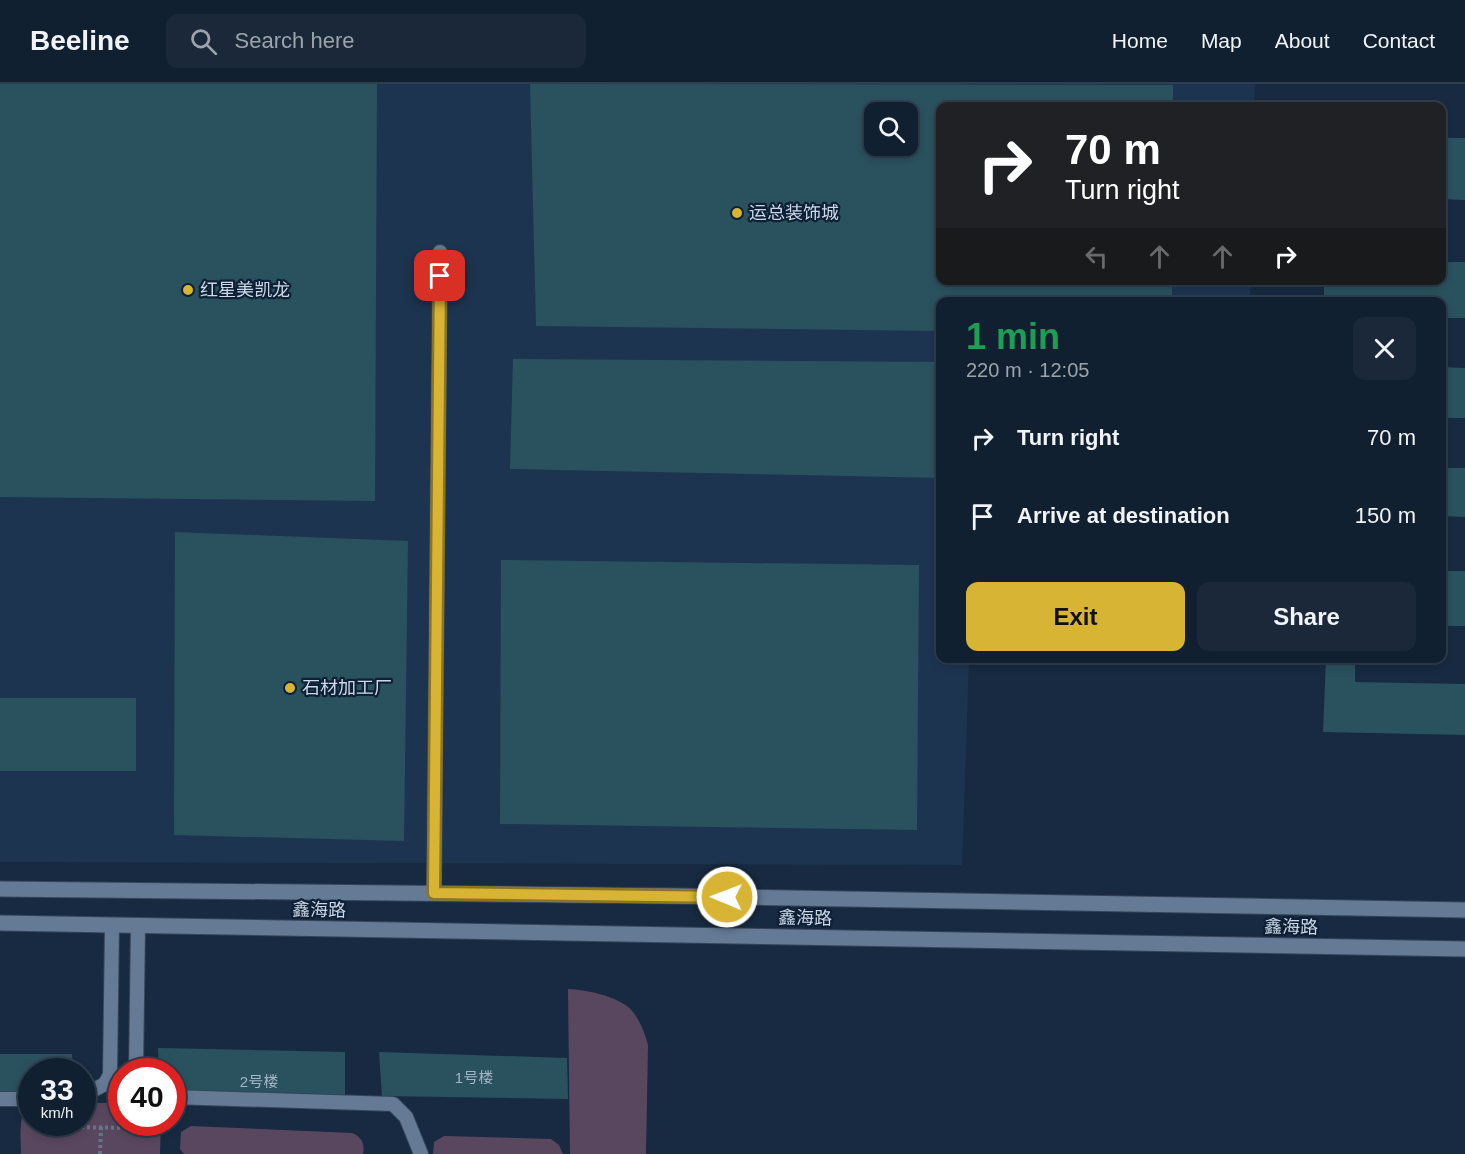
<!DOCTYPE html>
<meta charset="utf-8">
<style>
:root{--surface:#112031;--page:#1a2839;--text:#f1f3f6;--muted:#9ca3ab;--line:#303e4d;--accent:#d8b434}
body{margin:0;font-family:Arial,"Noto Sans SC",sans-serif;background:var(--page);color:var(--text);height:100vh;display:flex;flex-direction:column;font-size:22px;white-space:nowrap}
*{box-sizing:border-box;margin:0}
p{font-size:20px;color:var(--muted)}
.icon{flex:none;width:33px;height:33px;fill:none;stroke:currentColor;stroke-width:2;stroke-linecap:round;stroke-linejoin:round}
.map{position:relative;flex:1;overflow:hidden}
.panel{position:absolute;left:936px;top:213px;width:510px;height:366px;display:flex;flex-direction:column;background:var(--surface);border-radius:12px;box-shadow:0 3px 9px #0003,0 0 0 2px var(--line)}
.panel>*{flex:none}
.banner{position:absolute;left:936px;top:18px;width:510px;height:183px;border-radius:12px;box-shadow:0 3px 9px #0003,0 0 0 2px var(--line);background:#202124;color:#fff;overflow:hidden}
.buttons{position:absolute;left:864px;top:18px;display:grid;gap:12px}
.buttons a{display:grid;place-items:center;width:54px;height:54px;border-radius:12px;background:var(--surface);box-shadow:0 3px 9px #0003,0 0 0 2px var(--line);font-size:30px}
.speed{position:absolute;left:18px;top:974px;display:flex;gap:12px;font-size:30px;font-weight:700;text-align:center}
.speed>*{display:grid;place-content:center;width:78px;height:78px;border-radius:50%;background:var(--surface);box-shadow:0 3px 9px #0003,0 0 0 2px var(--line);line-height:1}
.speed small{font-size:15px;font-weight:400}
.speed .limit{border:9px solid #d22;background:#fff;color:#111}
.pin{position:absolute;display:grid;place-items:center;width:51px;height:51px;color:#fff;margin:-26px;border-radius:12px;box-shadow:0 3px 9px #0006}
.me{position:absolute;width:66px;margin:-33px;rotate:271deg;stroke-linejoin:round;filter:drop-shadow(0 0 4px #0008)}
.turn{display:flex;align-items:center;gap:21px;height:126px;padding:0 30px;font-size:27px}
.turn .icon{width:78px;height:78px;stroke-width:2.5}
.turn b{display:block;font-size:42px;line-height:51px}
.lanes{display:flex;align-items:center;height:57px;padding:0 30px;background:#0003;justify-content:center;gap:30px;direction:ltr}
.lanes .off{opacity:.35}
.round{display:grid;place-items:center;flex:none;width:63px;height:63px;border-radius:12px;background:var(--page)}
.summary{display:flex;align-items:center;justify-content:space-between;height:102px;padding:0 30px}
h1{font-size:36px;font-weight:800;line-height:45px;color:#1e9e55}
.cta{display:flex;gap:12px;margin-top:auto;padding:12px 30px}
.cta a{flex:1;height:69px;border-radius:12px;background:var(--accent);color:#111;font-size:24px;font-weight:800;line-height:69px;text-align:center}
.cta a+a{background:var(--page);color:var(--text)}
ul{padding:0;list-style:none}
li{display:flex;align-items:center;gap:18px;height:78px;padding:0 30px}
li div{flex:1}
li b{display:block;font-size:22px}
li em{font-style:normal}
header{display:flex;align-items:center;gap:36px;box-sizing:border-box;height:84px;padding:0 30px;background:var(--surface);border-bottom:2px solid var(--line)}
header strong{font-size:28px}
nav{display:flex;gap:33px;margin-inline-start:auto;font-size:21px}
.search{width:420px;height:54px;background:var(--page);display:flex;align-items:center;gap:15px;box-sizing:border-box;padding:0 21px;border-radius:12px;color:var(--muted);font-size:22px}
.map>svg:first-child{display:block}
.built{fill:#1d3450;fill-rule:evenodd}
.green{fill:#59475f}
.building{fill:#2a515e;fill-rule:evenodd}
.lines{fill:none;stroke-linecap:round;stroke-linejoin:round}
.service-casing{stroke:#374559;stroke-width:16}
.tertiary-casing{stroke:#374559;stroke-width:17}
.path{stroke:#66768a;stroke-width:4;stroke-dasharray:3 3;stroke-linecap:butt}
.service{stroke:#647a95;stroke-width:14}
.tertiary{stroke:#647a95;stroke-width:15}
.route-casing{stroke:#8c7522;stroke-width:15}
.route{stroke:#d8b434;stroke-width:10}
.poi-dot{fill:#d8b434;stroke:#0d2036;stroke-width:2}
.labels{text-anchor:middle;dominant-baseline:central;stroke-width:4.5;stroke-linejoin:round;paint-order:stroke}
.number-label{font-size:15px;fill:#a4b6c5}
.poi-label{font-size:18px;fill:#ccd8e7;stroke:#0d2036;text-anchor:start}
.street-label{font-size:18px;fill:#ccd8e7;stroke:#0d2036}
</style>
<header>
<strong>Beeline</strong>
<div class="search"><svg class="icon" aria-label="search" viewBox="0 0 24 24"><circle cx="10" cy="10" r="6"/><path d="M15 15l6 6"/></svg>Search here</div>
<nav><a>Home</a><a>Map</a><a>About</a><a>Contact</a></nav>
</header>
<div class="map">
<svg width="1465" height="1070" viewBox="0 0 1465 1070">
<rect width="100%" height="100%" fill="#172a41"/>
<path class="built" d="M0 0H1255L1254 22H940V196L1251 197 1250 217 940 218V574L969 575 962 781 0 778ZM874 28H908V62H874Z"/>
<path class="green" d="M568 905C586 906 613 911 628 923 638 931 645 949 648 961L646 1070H570Z
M31 1019 32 1038H82L83 1019H121L122 1038H161L160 1070H21C21 1055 17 1027 31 1019Z
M191 1042 352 1049C362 1053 365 1060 363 1070H184L180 1065 181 1048Z
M444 1052 551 1055 559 1061 563 1070H433L434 1058Z"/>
<path class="building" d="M0 0H377L375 417 0 413Z
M530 0 1173 1V22H940V196H1172V218H940V247L536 242ZM874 28H908V62H874Z
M1442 54H1465V116L1442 115Z
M1442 178H1465V234H1442V218H1324V196H1442Z
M513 275 940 278V394L510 385Z
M1442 283 1465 284V334H1442Z
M1442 384H1465V433L1442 432Z
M175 448 408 457 404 757 174 751Z
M501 476 919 481 917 746 500 740Z
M1442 487H1465V542H1442Z
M1326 574H1355V598L1465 600V651L1323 648Z
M0 614H136V687H0Z
M158 964 345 968V1012L172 1008V987H159Z
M379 968 567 974 568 1015 382 1012Z
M0 970H72L73 987H32V1010H0Z"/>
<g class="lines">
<defs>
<path id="service" d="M434 809 440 168
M136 987 138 842
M82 1012 105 1000 110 991 112 841
M172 1013 393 1020 406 1033 421 1070
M0 1015H32"/>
<path id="tertiary" d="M0 805 680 812 1465 826
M0 839 1465 865"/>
</defs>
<use href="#service" class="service-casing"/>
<use href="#tertiary" class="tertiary-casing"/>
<path class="path" d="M68 1038V1043L133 1044V1038
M100 1070 101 1043"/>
<use href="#service" class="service"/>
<use href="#tertiary" class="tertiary"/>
</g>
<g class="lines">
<defs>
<path id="route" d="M440 192 434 809 727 813"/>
</defs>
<use href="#route" class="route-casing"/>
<use href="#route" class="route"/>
</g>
<g class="poi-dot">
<circle cx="737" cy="129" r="6"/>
<circle cx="188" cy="206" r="6"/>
<circle cx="290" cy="604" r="6"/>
</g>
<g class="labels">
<g class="number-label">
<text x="474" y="993">1号楼</text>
<text x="259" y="997">2号楼</text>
</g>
<g class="poi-label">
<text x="749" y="129">运总装饰城</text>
<text x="200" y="206">红星美凯龙</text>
<text x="302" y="604">石材加工厂</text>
</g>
<g class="street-label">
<text transform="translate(319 826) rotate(1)">鑫海路</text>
<text transform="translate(805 834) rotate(1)">鑫海路</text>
<text transform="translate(1291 843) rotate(1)">鑫海路</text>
</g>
</g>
</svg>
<div class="buttons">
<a><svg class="icon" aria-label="search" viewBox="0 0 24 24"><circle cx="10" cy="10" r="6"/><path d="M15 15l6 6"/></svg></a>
</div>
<div class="speed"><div>33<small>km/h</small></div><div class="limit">40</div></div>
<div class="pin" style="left:440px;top:192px;background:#d93025"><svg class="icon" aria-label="arrive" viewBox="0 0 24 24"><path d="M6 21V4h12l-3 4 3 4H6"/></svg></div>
<svg class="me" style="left:727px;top:813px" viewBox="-20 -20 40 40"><circle r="17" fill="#d8b434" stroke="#fff" stroke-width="3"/><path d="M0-11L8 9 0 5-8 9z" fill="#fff"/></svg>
<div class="banner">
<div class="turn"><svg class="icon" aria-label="right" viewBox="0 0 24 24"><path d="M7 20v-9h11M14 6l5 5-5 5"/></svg><div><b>70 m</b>Turn right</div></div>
<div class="lanes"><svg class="icon off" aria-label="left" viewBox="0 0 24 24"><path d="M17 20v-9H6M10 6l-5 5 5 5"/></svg><svg class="icon off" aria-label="ahead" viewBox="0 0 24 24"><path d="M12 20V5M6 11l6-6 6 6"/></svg><svg class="icon off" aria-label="ahead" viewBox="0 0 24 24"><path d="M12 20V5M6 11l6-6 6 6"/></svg><svg class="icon" aria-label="right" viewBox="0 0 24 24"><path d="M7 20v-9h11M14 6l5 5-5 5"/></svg></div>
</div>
<section class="panel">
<div class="summary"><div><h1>1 min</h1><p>220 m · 12:05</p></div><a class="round"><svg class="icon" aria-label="close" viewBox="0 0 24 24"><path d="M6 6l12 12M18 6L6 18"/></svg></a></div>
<ul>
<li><svg class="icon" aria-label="right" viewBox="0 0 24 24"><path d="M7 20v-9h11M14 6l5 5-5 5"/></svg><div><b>Turn right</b></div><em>70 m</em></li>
<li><svg class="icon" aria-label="arrive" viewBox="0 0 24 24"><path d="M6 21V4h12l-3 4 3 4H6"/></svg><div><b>Arrive at destination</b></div><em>150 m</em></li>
</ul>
<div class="cta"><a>Exit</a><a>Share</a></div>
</section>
</div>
